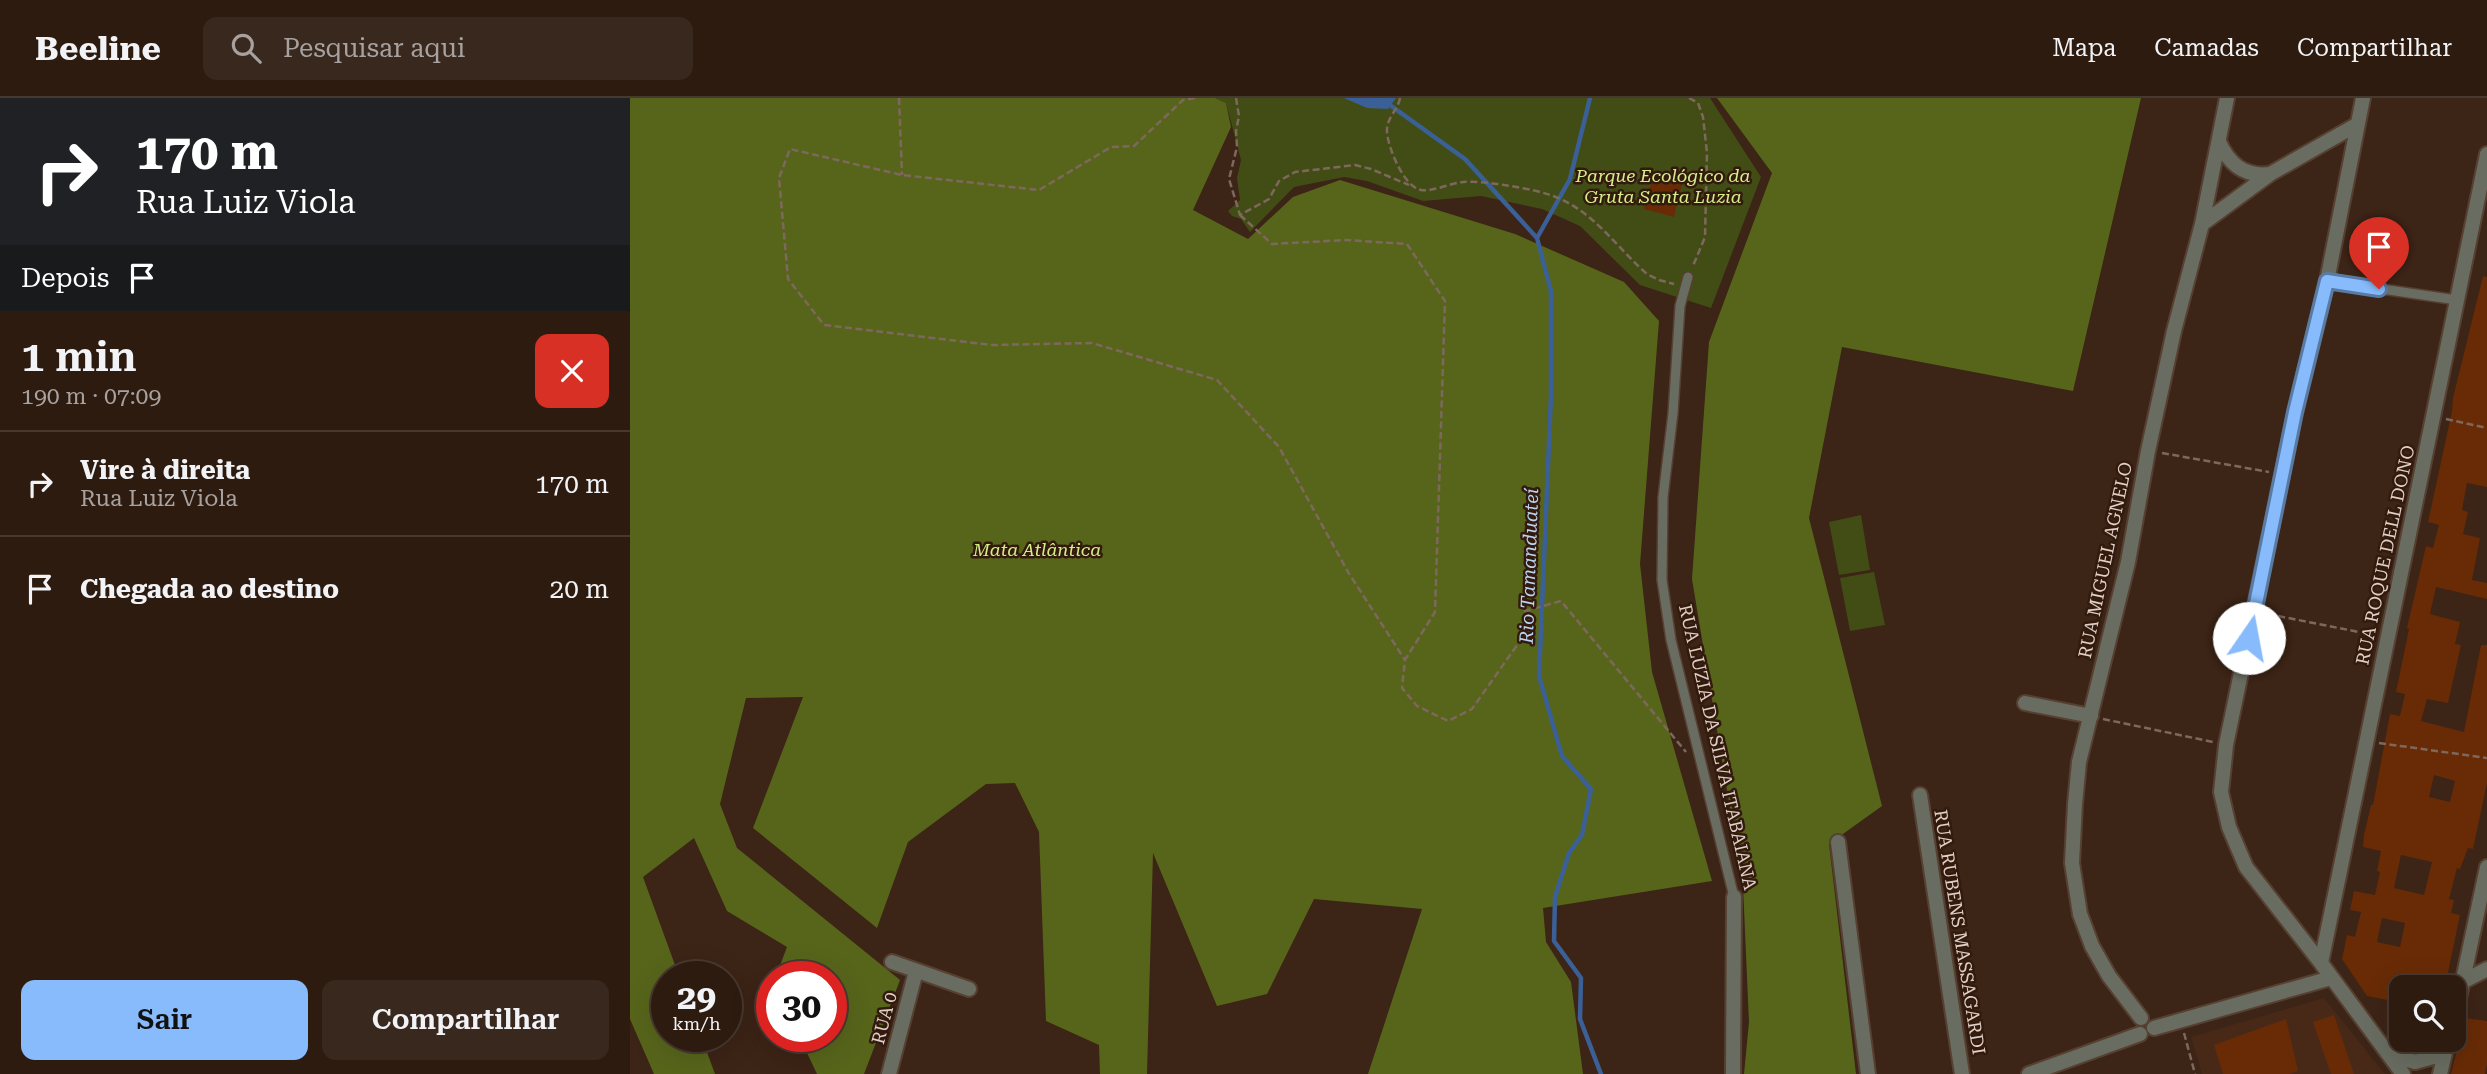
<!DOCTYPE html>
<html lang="pt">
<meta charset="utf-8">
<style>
:root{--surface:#2d1b10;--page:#39281e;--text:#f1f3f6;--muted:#a7a19f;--line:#483930;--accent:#87bbfb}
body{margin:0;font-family:"Roboto Serif",serif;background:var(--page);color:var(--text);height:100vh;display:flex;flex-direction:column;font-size:26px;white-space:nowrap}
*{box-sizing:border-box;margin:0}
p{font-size:23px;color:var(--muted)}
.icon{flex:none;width:38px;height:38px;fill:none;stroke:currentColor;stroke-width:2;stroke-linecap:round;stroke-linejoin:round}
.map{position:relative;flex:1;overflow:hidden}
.sheet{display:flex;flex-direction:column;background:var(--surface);width:630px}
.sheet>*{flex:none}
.banner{background:#202124;color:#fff;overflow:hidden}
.controls{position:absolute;left:1759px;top:877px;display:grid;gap:14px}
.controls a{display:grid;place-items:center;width:77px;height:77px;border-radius:14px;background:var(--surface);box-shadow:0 7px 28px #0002,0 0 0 2px var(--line);font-size:35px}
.speed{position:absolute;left:21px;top:863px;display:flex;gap:14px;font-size:35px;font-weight:700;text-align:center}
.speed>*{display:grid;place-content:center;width:91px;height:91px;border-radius:50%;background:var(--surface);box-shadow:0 7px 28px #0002,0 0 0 2px var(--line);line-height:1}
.speed small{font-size:18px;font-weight:400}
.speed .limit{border:10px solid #d22;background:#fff;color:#111}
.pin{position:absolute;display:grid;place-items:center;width:60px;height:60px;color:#fff;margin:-72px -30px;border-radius:50% 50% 50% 0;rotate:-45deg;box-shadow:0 0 7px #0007}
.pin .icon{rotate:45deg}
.me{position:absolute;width:77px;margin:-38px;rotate:12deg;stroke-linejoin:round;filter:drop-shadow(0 0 5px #0008)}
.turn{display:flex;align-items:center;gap:24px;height:147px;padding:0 21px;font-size:32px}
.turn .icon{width:91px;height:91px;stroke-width:2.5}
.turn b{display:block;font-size:49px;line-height:60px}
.then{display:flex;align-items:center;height:66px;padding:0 21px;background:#0003;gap:14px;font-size:26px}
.round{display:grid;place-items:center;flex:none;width:74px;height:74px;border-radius:14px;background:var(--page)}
.head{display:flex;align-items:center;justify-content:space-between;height:119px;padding:0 21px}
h1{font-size:42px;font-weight:600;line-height:52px}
.primary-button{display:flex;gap:14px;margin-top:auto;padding:14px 21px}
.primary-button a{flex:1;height:80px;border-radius:14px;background:var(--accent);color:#111;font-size:28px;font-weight:600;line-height:80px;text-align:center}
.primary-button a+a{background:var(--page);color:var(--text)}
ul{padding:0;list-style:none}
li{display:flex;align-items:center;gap:21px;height:105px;padding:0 21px;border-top:2px solid var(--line)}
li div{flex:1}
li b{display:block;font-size:26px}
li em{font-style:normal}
header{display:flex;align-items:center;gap:42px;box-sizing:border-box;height:98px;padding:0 35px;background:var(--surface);border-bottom:2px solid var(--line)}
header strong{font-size:33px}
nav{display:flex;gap:38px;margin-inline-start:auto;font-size:24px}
.search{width:490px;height:63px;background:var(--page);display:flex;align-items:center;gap:18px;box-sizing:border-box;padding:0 24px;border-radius:14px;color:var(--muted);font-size:26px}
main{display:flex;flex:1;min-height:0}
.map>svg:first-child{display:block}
.built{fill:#482917}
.green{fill:#424d16}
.forest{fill:#57651b}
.water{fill:#3a6097}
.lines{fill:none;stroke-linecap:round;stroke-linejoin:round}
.stream{stroke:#3a6097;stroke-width:4.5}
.building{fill:#682b06;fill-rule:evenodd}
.lane-casing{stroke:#564032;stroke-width:12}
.street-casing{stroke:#564032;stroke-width:18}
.path{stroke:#7e685d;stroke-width:2.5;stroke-dasharray:7 3.5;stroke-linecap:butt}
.lane{stroke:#696c60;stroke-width:9}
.street{stroke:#696c60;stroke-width:14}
.route-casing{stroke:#587aa3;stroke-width:18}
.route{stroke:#87bbfb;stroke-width:12}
.labels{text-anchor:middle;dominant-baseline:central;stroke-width:5;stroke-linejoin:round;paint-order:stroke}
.park-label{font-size:18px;font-style:italic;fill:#d6ee89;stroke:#321a0d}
.street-label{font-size:18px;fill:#e1d0c8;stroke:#321a0d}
.water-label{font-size:19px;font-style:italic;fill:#bcd3f3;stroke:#321a0d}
</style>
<header>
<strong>Beeline</strong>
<div class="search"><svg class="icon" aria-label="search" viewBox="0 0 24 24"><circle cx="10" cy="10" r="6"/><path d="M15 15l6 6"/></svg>Pesquisar aqui</div>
<nav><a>Mapa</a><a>Camadas</a><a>Compartilhar</a></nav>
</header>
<main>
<section class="sheet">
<div class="banner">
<div class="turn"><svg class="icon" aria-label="right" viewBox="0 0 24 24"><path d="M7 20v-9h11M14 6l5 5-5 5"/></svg><div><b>170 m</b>Rua Luiz Viola</div></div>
<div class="then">Depois<svg class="icon" aria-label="arrive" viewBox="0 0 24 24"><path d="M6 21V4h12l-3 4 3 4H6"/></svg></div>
</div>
<div class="head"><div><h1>1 min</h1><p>190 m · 07:09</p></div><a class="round" style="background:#d93025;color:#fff"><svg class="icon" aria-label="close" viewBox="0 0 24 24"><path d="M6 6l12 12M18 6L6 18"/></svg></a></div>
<ul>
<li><svg class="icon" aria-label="right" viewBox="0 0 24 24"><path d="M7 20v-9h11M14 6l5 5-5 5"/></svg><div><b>Vire à direita</b><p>Rua Luiz Viola</p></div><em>170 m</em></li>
<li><svg class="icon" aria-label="arrive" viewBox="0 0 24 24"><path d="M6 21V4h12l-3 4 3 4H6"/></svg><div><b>Chegada ao destino</b></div><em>20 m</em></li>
</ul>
<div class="primary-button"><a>Sair</a><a>Compartilhar</a></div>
</section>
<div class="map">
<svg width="1857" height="976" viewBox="0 0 1857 976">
<rect width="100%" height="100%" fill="#3c2416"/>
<path class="built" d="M1694 900 1755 976H1572L1561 939Z"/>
<path class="green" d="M585 0H1080L1131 79 1081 210 1010 187 950 128 912 111 851 98 793 103 737 83 714 79 664 89 620 134 611 121 602 118 598 113 610 102 607 80 611 62 596 5Z
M1231 417 1240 472 1209 477 1199 424Z
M1244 474 1255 527 1220 533 1210 480Z"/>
<path class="forest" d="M0 0H585L596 5 601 29 563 112 618 141 663 99 710 82 885 136 994 184 1029 223 1010 466 1022 574 1082 783 913 810 916 844 941 884 953 976H738L792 811 684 801 637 896 587 908 523 755 517 976H470L469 947 416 923 409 734 385 685 356 686 278 744 247 830 123 730 173 599 116 600 90 706 107 750 270 882 234 976H187L169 938H201V878H146L157 849 97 813 64 740 13 779 49 878H37V938H71L85 976H24L0 921Z
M1087 0H1511L1443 293 1212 249 1179 420 1252 708 1199 746 1226 976H1114L1119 924 1113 788 1062 481 1079 244 1142 75Z"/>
<path class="water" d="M714 0H766L758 11 737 10Z"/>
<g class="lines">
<path class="stream" d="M750 0 835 61 907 140 921 193V298L909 578 932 658 961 691 952 737 939 755 925 799 924 843 951 880 950 921 971 976
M907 140 940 81 960 0"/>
</g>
<path class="building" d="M1023 78 1052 86 1044 119 1014 111Z
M1853 178 1857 179V389L1837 385 1832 412 1838 414 1833 436 1850 440 1842 482 1857 485V501L1806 489 1800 516 1830 524 1825 546 1831 547 1818 605 1797 601 1791 623 1834 634 1851 547H1857V685L1843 751 1838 750 1830 771 1827 770 1819 801 1824 802 1821 815 1830 817 1815 889H1788L1762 883 1758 902 1737 898 1712 861 1717 837 1725 839 1731 814 1720 812 1724 793 1745 797 1750 774 1747 773 1751 753 1733 749 1734 737 1741 707H1743L1760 616 1770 618 1775 596 1766 594 1779 531 1777 530 1796 448 1803 450 1809 427 1798 424 1822 313 1823 300ZM1804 677 1825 683 1820 704 1799 699ZM1771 757 1802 764 1794 797 1764 790ZM1752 820 1775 825 1770 849 1747 844Z
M1704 917 1724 976H1701L1683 924Z
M1835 920 1857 923V966L1855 976H1821Z
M1656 921 1668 973 1659 976H1593L1584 947Z"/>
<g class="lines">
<defs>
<path id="lane" d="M1058 179 1050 208 1043 315 1033 399 1032 482 1041 542 1104 799
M1697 183 1827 202"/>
<path id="street" d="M1733 0 1697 183 1665 315 1596 647 1591 694 1599 729 1616 769 1691 865 1773 976
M1589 44C1599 66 1614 79 1640 76
M1572 126 1640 76 1728 26
M1395 605 1461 618
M1290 697 1332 976
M1208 744 1238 976
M262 864 339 891
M1691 865 1857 56
M1834 883 1857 871
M1511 920 1479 878 1462 848 1450 816 1442 765 1445 706 1449 664 1498 464 1518 353 1544 233 1572 126 1597 0
M1824 924 1857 769
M1524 930 1701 880
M1760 957 1785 964 1814 956
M259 976 286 873
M1103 976 1104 799
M1399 976 1510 936
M1810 976 1818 942"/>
</defs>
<use href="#lane" class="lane-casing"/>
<use href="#street" class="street-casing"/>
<path class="path" d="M269 0 272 77
M565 0 553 2 504 48 481 49 409 92 272 77 160 51 149 80 158 181 194 227 362 247 462 245 587 282 649 349 718 474 775 562
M606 0 609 18 606 33 607 49 599 81 610 117 639 101 649 83 665 74 725 67 741 71 779 87
M770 0C768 12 756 20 757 34 758 50 774 89 791 92 803 94 820 85 833 84 852 82 905 91 923 98 964 113 986 149 1017 176L1029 182 1044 186
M1059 0 1068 5 1073 19 1077 55 1075 139 1063 168
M610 117 642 146 716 142 777 146 815 203 805 514 775 562 772 590 787 608 818 623 842 611 890 543 895 513 931 503 1056 654
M1816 321 1857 330
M1532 355 1639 374
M1638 516 1744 537
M1473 621 1583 644
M1749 645 1857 660
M1554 935 1565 976"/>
<use href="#lane" class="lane"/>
<use href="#street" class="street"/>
</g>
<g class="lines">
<defs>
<path id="route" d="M1619 540 1665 314 1697 183 1749 191"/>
</defs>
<use href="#route" class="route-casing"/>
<use href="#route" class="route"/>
</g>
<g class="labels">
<g class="park-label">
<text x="1033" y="77">Parque Ecológico da<tspan x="1033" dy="21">Gruta Santa Luzia</tspan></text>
<text x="407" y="451">Mata Atlântica</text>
</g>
<g class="street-label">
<text transform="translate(1755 457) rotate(-78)">RUA ROQUE DELL DONO</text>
<text transform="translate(1475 462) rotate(-78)">RUA MIGUEL AGNELO</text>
<text transform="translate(1088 649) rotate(77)">RUA LUZIA DA SILVA ITABAIANA</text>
<text transform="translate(1330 834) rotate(81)">RUA RUBENS MASSAGARDI</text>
<text transform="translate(254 920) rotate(-75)">RUA 0</text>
</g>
<g class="water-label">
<text transform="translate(899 468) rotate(-88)">Rio Tamanduateí</text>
</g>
</g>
</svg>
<div class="controls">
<a><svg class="icon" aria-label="search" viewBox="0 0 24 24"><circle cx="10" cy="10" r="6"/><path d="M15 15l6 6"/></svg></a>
</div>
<div class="speed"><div>29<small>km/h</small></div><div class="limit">30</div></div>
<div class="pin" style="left:1749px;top:191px;background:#d93025"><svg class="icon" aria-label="arrive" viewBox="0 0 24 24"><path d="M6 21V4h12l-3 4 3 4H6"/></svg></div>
<svg class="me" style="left:1619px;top:540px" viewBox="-20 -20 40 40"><circle r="19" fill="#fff"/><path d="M0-13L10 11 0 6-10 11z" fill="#87bbfb"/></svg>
</div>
</main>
